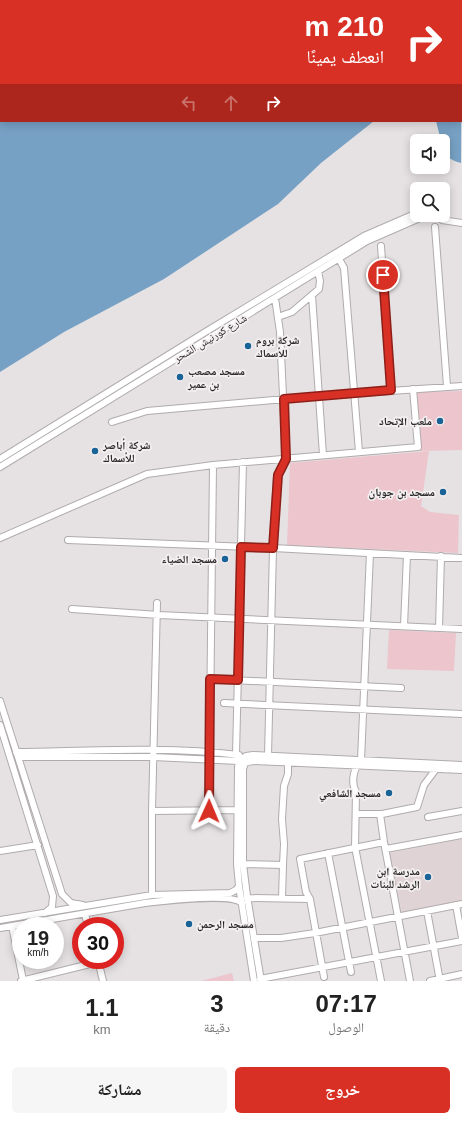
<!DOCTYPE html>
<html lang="ar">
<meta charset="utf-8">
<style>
:root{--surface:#fff;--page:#f6f6f6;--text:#222;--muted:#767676;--accent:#d93025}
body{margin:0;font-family:Arial,"Noto Naskh Arabic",sans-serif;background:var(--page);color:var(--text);direction:rtl;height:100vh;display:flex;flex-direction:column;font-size:15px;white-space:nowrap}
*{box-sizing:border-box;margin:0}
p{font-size:13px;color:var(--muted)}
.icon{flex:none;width:22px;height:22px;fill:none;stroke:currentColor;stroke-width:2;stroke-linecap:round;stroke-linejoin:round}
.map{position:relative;height:981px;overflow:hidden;direction:ltr}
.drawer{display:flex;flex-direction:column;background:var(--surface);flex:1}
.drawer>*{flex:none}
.guide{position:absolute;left:0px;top:0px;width:462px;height:122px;box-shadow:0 2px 10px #0003;direction:rtl;background:#d93025;color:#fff;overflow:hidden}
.controls{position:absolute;left:410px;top:134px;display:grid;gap:8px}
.controls a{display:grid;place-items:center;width:40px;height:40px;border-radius:6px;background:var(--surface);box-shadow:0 2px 10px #0003;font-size:20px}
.speed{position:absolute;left:12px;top:917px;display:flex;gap:8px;font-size:20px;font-weight:700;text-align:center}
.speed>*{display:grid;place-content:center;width:52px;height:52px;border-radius:50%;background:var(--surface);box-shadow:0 2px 10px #0003;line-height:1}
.speed small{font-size:10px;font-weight:400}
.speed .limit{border:6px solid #d22;background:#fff;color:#111}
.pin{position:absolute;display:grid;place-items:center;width:34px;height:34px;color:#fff;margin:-17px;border:2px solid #fff;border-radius:50%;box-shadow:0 1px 4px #0007}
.me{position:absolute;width:44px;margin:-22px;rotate:1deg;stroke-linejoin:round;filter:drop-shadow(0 0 3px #0008)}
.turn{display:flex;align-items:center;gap:14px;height:84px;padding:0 12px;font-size:18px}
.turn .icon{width:52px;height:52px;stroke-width:2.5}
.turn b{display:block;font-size:28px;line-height:34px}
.lanes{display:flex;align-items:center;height:38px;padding:0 12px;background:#0003;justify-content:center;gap:20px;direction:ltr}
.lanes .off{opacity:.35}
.eta{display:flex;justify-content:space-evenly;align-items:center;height:68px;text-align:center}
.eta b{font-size:24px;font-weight:700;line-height:28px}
.primary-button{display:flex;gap:8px;margin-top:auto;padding:8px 12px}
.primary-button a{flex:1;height:46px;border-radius:6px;background:var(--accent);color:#fff;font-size:16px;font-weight:700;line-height:46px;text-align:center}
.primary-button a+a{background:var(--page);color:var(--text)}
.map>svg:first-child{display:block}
.built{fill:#e0d3d5}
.green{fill:#ecc5cd}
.water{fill:#77a1c4}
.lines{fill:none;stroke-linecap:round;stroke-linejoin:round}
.minor-casing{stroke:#b0abac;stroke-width:8}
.minor{stroke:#fff;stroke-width:6}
.route-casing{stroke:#8d1f18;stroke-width:10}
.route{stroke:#d93025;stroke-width:7}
.poi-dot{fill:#196396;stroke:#f4eff0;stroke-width:1.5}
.labels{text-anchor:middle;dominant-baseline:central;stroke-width:3.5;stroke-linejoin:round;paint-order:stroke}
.street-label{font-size:11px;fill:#292727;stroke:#f4eff0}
.poi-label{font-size:11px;font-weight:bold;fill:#292727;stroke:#f4eff0;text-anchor:end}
</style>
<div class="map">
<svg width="462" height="981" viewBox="0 0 462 981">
<rect width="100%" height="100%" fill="#e6e2e3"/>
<path class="built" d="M462 839V901L402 913 389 853Z"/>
<path class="green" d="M462 391V450L420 451 416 392Z
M429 451 421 506 430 512 459 515 458 553 287 545 290 463Z
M389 630 456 633 454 671 387 669Z
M232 973 234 981H201Z"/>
<path class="water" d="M0 0H428L1 1V121H374L321 163 278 204 164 279 64 332 0 372Z
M450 0H462L461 163C449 160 443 155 443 141H441L436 121H461V1H450Z"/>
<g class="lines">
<defs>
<path id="minor" d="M437 215 442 220 462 223
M435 227 447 386
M381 246 391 390
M339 259 344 268 359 452
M312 295 323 455
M278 317 292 312 319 289 320 281 318 271
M112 422 147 411 319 396 462 386
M0 459 207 331 364 236 417 213
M0 467 367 241 422 217 436 215
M0 538 147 474 213 465 418 447 413 389
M68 540 273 548 462 558
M72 609 159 615 462 629
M404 626 407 555
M439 628 441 556
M211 679 401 688
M0 701 62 894 71 903 83 905
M224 703 462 714
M0 725 53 896 52 907 45 913
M16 752C90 751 165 746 239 755
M236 755 243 462
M268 756 273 548 277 475 286 459 280 332 275 298
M18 757H153L239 761
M361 760 370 553
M357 765C353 774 351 783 356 792L355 847 381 981
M152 811 237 810
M209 811 213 465
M356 814H382L417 807 424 785 436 769
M380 814 384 842 410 981
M428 817 462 811
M386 849 462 835
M0 851 38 845
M328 853 351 972
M243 864 283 865 284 844 282 819 284 786 288 774V762
M152 895V811L157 603
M247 898 310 899
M282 898 283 865
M456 905 462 938
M427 911 440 981
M85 914 88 926
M0 920 152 895 230 893 236 890 239 886
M12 926 23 980
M0 928 145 903C162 901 231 893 242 903
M254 938H281L315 933 462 904
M98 960 103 981
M324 977 310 899 306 892 300 859 384 842
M260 979 462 941
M21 981 98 962
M254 981 239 886 237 864 238 767 239 761 246 756 253 755 462 765
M261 981 247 896 243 864V769L245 763 252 761 462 770
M430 981 462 974"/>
</defs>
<use href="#minor" class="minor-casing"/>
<use href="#minor" class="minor"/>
</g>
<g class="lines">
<defs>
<path id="route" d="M209 811 210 679 238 680 241 547 273 548 278 475 286 459 284 399 391 390 383 275"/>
</defs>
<use href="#route" class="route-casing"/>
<use href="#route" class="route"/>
</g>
<g class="poi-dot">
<circle cx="248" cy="346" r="4"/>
<circle cx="180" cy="377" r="4"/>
<circle cx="440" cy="421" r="4"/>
<circle cx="95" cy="451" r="4"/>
<circle cx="443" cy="492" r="4"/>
<circle cx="225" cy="559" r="4"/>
<circle cx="389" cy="793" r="4"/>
<circle cx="428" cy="877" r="4"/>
<circle cx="189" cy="924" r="4"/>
</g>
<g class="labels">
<g class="street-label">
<text transform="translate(210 338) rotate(-31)">شارع كورنيش الشحر</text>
</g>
<g class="poi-label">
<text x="256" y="340" text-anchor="start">شركة بروم<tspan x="256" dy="13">للأسماك</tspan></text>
<text x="188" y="371" text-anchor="start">مسجد مصعب<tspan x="188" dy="13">بن عمير</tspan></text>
<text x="432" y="421">ملعب الإتحاد</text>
<text x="103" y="445" text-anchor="start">شركة أباصر<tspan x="103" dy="13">للأسماك</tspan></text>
<text x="435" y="492">مسجد بن جوبان</text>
<text x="217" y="559">مسجد الضياء</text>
<text x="381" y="793">مسجد الشافعي</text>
<text x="420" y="871">مدرسة ابن<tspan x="420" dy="13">الرشد للبنات</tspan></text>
<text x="197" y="924" text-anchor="start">مسجد الرحمن</text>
</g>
</g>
</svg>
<div class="controls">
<a><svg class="icon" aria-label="sound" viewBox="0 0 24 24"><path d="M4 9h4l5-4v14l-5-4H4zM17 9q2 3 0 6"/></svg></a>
<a><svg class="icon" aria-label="search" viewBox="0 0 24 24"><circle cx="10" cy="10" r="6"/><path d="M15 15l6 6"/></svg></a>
</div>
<div class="speed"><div>19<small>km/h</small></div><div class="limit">30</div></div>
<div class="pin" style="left:383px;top:275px;background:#d93025"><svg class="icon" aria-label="arrive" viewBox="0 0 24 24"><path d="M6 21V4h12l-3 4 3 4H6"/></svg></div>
<svg class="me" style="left:209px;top:811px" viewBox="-20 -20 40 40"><path d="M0-17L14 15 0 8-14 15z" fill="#d93025" stroke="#fff" stroke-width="4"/></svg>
<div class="guide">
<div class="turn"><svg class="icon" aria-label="right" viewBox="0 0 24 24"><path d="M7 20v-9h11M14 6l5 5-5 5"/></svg><div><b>210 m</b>انعطف يمينًا</div></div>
<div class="lanes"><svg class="icon off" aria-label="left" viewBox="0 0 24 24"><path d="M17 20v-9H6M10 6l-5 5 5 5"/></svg><svg class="icon off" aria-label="ahead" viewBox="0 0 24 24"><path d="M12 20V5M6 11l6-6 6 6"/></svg><svg class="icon" aria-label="right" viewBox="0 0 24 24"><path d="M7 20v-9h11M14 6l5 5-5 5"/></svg></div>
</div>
</div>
<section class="drawer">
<div class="eta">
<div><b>07:17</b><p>الوصول</p></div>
<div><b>3</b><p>دقيقة</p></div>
<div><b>1.1</b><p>km</p></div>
</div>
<div class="primary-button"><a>خروج</a><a>مشاركة</a></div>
</section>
